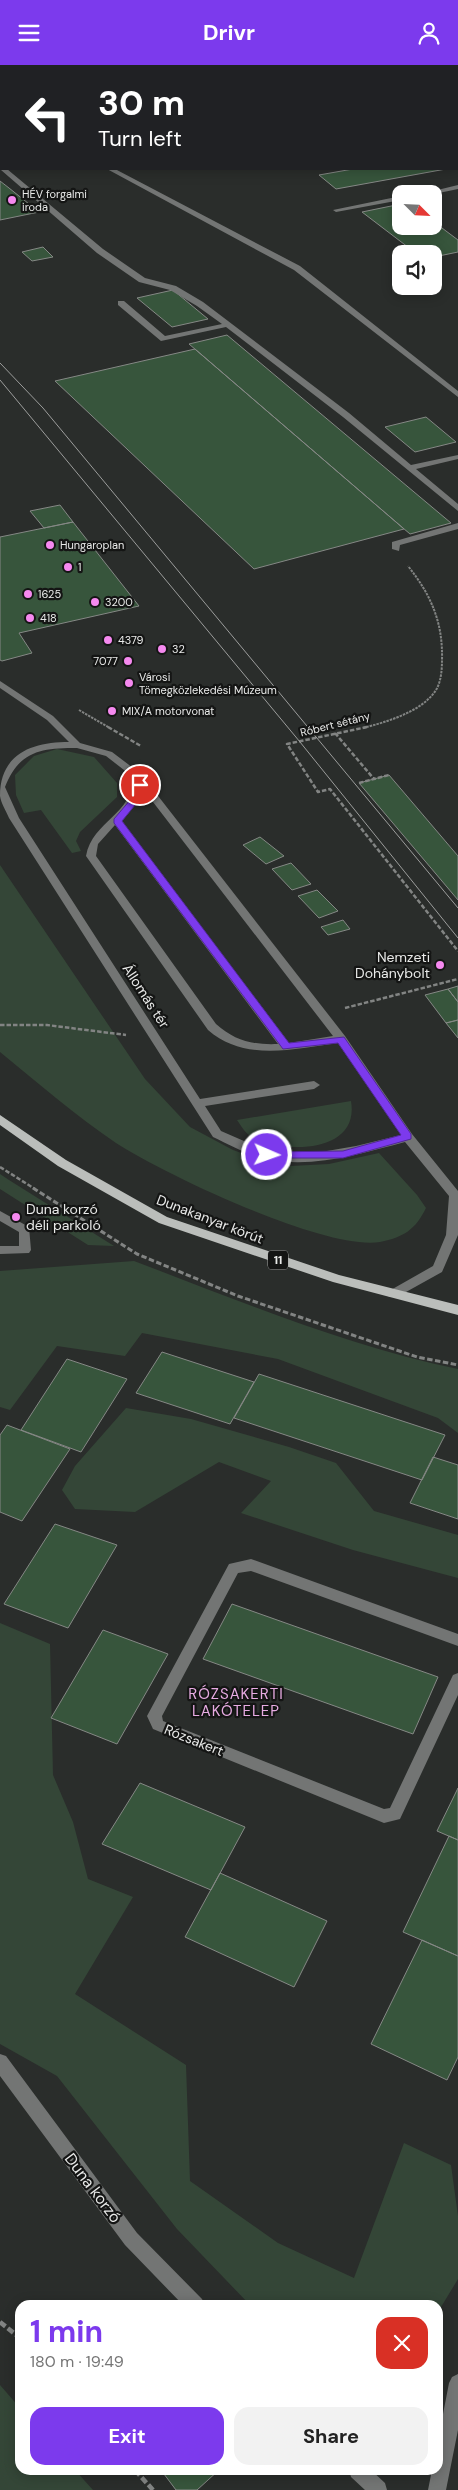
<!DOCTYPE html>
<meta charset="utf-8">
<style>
:root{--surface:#fff;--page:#f2f2f2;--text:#222;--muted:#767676;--accent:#7c3aed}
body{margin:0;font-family:"DM Sans",sans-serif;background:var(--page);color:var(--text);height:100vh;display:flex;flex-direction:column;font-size:19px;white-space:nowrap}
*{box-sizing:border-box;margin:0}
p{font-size:16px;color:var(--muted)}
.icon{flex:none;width:28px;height:28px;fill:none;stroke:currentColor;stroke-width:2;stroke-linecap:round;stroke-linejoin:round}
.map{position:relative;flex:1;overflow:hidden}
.details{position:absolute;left:15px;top:2235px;width:428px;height:175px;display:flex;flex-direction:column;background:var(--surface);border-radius:15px;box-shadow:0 2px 12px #0003}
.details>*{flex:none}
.top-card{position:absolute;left:0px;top:0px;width:459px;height:105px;box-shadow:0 2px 12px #0003;background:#202124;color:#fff;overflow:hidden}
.needle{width:32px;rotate:114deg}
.fabs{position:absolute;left:392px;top:120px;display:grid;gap:10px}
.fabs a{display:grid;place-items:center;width:50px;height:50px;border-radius:10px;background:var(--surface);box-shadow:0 2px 12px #0003;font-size:25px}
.pin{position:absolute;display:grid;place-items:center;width:42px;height:42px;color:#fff;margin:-21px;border:2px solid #fff;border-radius:50%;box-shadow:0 1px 5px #0007}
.me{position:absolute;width:55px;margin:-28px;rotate:92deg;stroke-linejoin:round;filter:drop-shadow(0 0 4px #0008)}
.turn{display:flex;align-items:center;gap:18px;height:105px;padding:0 15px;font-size:22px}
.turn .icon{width:65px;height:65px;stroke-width:2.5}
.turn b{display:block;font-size:35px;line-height:42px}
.round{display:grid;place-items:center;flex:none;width:52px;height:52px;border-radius:15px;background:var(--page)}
.headline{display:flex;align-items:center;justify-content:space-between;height:85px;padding:0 15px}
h1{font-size:30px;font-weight:700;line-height:38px;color:var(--accent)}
.button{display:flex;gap:10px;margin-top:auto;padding:10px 15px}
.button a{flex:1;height:58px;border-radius:15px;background:var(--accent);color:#fff;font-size:20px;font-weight:700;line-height:58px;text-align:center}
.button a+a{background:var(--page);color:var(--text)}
header{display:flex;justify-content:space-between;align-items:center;height:65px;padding:0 15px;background:var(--accent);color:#fff;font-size:22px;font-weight:700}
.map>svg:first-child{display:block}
.green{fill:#344637}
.building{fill:#37553c;stroke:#858885}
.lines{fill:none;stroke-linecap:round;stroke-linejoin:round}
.path-far3{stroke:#828483;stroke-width:2;stroke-dasharray:2.5 1;stroke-linecap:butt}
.path-far2{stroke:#828483;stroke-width:2.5;stroke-dasharray:4.5 2;stroke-linecap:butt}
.path-far1{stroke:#828483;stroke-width:3;stroke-dasharray:5.5 2.5;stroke-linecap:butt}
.path{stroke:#828483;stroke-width:4.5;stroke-dasharray:7 3;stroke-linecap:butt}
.minor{fill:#737574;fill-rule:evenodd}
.major{fill:#bbbebb;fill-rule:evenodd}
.tram{stroke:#9c9d9c;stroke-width:1}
.route{fill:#7c3aed;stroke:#51269a}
.poi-dot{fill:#f589ef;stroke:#141514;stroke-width:2}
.labels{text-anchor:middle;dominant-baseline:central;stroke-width:4.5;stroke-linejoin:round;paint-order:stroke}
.far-poi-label{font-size:11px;fill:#e9eae9;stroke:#141514;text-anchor:start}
.far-street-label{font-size:11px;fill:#e9eae9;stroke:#141514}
.shield{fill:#141514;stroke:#a9aaa9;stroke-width:1}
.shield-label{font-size:12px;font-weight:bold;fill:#e9eae9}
.poi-label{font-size:14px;fill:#e9eae9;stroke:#141514;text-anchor:end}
.street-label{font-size:14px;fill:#e9eae9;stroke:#141514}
.neighbourhood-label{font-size:15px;letter-spacing:1px;fill:#e7abe2;stroke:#141514}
.near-street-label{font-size:16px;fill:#e9eae9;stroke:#141514}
</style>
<header><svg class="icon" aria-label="menu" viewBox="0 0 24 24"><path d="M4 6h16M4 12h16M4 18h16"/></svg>Drivr<svg class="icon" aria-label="person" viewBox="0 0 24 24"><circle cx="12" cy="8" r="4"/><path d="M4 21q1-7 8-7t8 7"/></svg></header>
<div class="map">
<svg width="458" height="2425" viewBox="0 0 458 2425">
<rect width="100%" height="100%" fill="#2a2d2b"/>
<path class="green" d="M57 684 94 692 117 718V732L80 767 76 776 81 786 72 788 41 745 24 748 16 730 15 710 34 691Z
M0 800 145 1014 190 1062 233 1085 264 1096 291 1101 329 1099 379 1088 417 1130 426 1143C415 1165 404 1172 380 1177 325 1186 164 1109 116 1078 76 1051 38 1018 0 987Z
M351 1036C360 1089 284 1089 252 1072 246 1069 241 1061 237 1055Z
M0 1109 9 1115 114 1181 88 1180 0 1124Z
M134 1196C240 1236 346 1281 458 1304V1368L438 1353 278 1294 142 1268 125 1291 57 1281 10 1345 0 1342V1206Z
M126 1343 191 1354 289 1382 336 1398 374 1446 458 1470V1513L353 1485 241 1448 271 1416 219 1397 135 1447 75 1444 62 1425 75 1401Z
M0 1558 50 1579 53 1710 73 1757 88 1814 133 1832 75 1929 186 2000 190 2116 278 2178 354 2213 404 2078 451 2100 458 2151V2214L438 2247V2240H250L177 2164 57 2011 0 1979Z
M0 2320 20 2343V2405H75L93 2425H0Z"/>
<path class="building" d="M353 104H446L336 124 319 110Z
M0 116 9 123 39 147 0 155Z
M401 139V161H434V157L458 175V187L434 192V189H417L362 147Z
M43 182 53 192 32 196 22 187Z
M173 225 208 254 172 262 137 233Z
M227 270 451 458 410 469 189 279Z
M195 284 404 464 254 504 55 316Z
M426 352 456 377 415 387 385 362Z
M60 440 73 457 44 463 30 446Z
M73 457 139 541 19 568 32 588 2 596 0 595V472Z
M389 710 458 791V835L359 718Z
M260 772 284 791 266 799 243 780Z
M291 798 311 819 292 825 272 804Z
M317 825 338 846 319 853 298 831Z
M343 855 350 864 328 870 321 862Z
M458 921V937L448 924Z
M448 924 458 937V955L446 958 425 930Z
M458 955V973L446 958Z
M162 1287 254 1317 230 1359 136 1328Z
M67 1294 127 1314 81 1387 21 1365Z
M259 1309 445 1370 422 1415 234 1353Z
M7 1360 70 1384 22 1456 0 1447V1370Z
M433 1392 458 1400V1454L410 1438Z
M55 1459 117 1480 68 1563 4 1539Z
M232 1539 438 1612 413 1669 203 1594Z
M103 1565 168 1589 117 1679 51 1653Z
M140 1718 245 1762 211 1825 102 1779Z
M458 1723V1775L437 1766Z
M449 1771 458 1775V1891L403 1867Z
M220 1808 327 1856 294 1922 185 1872Z
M422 1875 458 1891V1992L447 2015 371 1979Z
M161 2405H219L197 2425H176Z"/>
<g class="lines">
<path class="path-far3" d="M79 645 110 663
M363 663C386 657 422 647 436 625 441 617 442 605 442 595 443 557 431 530 408 501"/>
<path class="path-far2" d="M108 662 141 681
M367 662 287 679 318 727 330 724 458 886
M335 668 374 714
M359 718 389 710
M345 943 458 914
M0 960H47L126 970
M0 1102 35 1124"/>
<path class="path-far1" d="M33 1123 137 1189 238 1231 417 1292 458 1300"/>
<path class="path" d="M0 2257 20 2273
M135 2405 153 2425"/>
<path class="minor" d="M0 43H1V48H0Z
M1 103 7 104 103 184 145 213 176 221 203 237 349 348 411 400 458 390V394L416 404 458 439V446L343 352 226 262 161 276 118 240V236H124L165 271 222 259 197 241 170 225 139 217 97 188 1 105Z
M107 104H115L300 201 458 326V332L294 205Z
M458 120V124L434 129H421Z
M401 131V135L336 147 333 145Z
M458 458V464L400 480 399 486 392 484V477Z
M0 616 53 651 80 678 112 687 141 709 345 971 412 1069 458 1126V1170L442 1207 397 1232H389L387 1229 389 1226 433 1201 446 1170 449 1131 405 1077C359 1089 307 1106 258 1092 242 1087 228 1079 213 1072L9 753C6 746 1 738 0 731 0 688 33 677 69 677L47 655 0 623ZM77 683 106 691 133 712C133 750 93 755 86 791L208 965C245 997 293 984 338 978L401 1070 356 1081 321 1087 285 1088 267 1086 221 1066 205 1041 314 1024 320 1020 314 1016 200 1034 19 753 5 722C19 686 41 683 77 683ZM143 724 333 971 289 978 122 756 139 735ZM115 760 278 979C253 980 235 976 216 959L96 791 98 779Z
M0 1146 29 1162 31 1185 29 1188 0 1189V1181H19V1167L0 1156Z
M251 1494 458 1569V1581L251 1506 238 1508 162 1651 163 1656 384 1744 390 1743 453 1610 458 1608V1630L400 1754 384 1758 153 1664 147 1651 229 1499Z
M0 1989 6 1991 137 2168 202 2234 205 2240H183L125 2180 0 2011Z
M458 2309V2365L446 2425H428L432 2405H438V2375L449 2318 452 2312Z
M349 2405H371L385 2418 387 2425H365L351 2412Z"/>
<path class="major" d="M0 1050 66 1095 167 1152 339 1210 458 1240V1250L333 1217 159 1158 58 1101 0 1060Z"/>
<path class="tram" d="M0 298 43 343 458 843
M0 315 300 677 458 873"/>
</g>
<path class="route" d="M140 717 145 720 140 734 122 756 289 978 344 972 411 1069V1074L343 1093H263L261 1090 267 1087 343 1086 401 1070 338 978 283 984 114 758V754L131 734 135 720Z"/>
<g class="poi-dot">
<circle cx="12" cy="135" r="5"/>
<circle cx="50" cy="480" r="5"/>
<circle cx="68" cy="502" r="5"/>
<circle cx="28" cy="529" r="5"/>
<circle cx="95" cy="537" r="5"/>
<circle cx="30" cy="553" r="5"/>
<circle cx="108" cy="575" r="5"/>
<circle cx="162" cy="584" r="5"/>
<circle cx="128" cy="596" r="5"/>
<circle cx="129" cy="618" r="5"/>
<circle cx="112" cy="646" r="5"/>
<circle cx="440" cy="900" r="5"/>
<circle cx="16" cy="1152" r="5"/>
</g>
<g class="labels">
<g class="far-poi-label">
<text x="22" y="129">HÉV forgalmi<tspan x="22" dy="13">iroda</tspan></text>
<text x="60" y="480">Hungaroplan</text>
<text x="78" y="502">1</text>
<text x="38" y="529">1625</text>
<text x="105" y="537">3200</text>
<text x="40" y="553">418</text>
<text x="118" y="575">4379</text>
<text x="172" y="584">32</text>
<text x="118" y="596" text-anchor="end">7077</text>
<text x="139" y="612">Városi<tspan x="139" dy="13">Tömegközlekedési Múzeum</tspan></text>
<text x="122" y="646">MIX/A motorvonat</text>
</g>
<g class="far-street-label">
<text transform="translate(335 659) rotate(-14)">Róbert sétány</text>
</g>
<rect class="shield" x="268" y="1185.5" width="20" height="19" rx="4"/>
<g class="shield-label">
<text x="278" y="1195">11</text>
</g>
<g class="poi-label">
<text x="430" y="892">Nemzeti<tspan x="430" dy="16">Dohánybolt</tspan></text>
<text x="26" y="1144" text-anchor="start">Duna korzó<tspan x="26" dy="16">déli parkoló</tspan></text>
</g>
<g class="street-label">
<text transform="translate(146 931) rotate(57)">Állomás tér</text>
<text transform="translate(210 1154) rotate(21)">Dunakanyar körút</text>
<text transform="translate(194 1675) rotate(22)">Rózsakert</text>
</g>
<g class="neighbourhood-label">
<text x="236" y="1629">RÓZSAKERTI<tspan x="236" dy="17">LAKÓTELEP</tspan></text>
</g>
<g class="near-street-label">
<text transform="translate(93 2123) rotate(53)">Duna korzó</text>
</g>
</g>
</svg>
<div class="fabs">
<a><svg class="needle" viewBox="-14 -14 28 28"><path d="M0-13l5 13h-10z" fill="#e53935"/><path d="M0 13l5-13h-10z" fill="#767676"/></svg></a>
<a><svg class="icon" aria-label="sound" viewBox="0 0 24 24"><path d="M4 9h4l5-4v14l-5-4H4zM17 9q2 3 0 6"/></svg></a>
</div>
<div class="pin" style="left:140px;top:720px;background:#d93025"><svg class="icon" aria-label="arrive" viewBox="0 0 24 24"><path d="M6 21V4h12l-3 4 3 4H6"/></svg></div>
<svg class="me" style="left:267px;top:1090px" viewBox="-20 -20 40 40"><circle r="17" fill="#7c3aed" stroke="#fff" stroke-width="3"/><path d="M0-11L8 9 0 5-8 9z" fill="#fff"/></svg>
<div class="top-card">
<div class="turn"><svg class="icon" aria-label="left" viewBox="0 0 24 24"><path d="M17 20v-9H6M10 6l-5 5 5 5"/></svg><div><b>30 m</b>Turn left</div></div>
</div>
<section class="details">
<div class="headline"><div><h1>1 min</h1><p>180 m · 19:49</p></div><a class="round" style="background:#d93025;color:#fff"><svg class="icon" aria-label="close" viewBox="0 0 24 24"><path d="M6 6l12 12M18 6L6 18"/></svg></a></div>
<div class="button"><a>Exit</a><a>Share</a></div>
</section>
</div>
